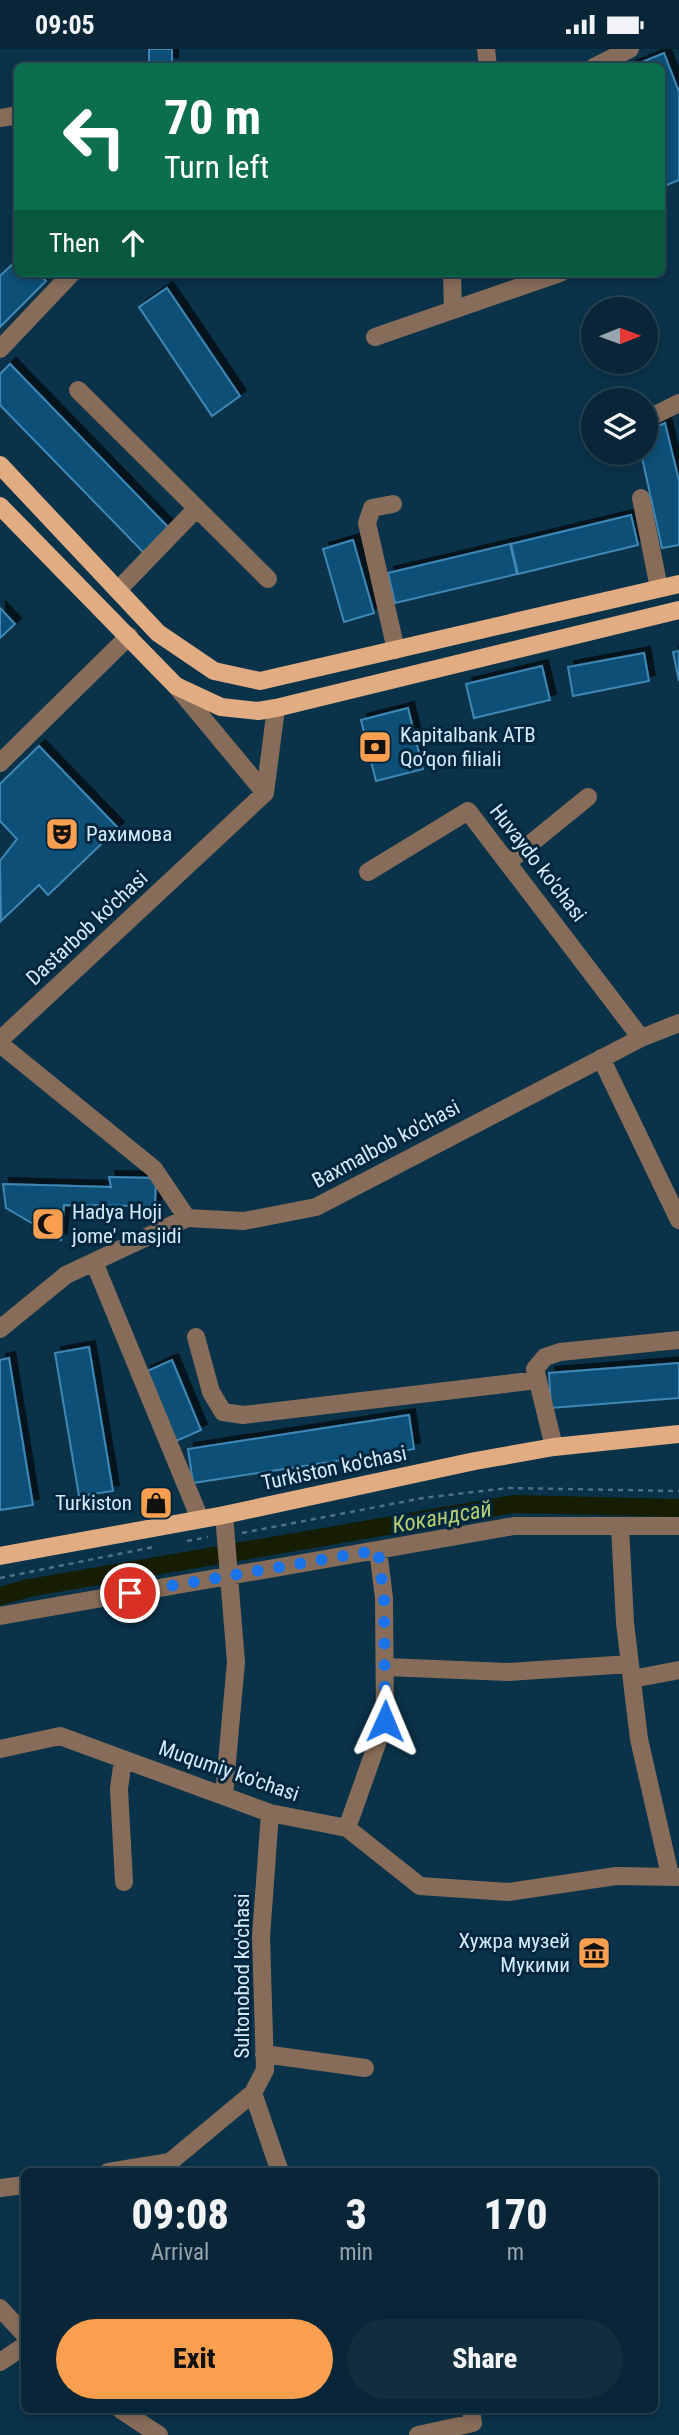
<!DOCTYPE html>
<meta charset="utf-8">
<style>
:root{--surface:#082637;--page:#112e3f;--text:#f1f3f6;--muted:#98a5ad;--line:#294352;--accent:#fa9f4f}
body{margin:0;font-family:"Roboto Condensed",sans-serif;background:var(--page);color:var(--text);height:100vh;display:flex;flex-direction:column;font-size:26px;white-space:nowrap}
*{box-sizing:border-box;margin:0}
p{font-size:23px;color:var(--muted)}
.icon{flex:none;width:38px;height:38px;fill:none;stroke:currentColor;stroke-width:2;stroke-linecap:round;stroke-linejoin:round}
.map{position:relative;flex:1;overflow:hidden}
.details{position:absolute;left:21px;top:2119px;width:637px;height:245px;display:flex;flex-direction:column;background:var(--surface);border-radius:10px;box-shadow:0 4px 10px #0003,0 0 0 2px var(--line)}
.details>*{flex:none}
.hud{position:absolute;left:14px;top:14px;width:651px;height:214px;border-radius:10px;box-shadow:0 4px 10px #0003,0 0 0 2px var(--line);background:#0b6e4f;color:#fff;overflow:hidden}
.needle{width:46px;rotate:89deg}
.buttons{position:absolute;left:581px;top:248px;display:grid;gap:14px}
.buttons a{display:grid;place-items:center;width:77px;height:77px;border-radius:50%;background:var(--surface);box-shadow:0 4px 10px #0003,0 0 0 2px var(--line);font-size:35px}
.pin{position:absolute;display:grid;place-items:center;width:60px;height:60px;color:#fff;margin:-30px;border:4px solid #fff;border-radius:50%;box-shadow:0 2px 7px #0007}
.me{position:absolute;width:77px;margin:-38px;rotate:1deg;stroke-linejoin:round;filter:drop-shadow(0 0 5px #0008)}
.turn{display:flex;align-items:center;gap:24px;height:147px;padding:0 35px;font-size:32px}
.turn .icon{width:91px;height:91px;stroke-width:2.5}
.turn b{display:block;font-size:49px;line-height:60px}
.then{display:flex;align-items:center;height:66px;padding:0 35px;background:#0003;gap:14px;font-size:26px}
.eta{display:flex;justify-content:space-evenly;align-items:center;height:119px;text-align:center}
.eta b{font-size:42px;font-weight:800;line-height:49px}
.action{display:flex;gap:14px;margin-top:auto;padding:14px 35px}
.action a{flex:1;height:80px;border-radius:42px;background:var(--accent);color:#111;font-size:28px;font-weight:800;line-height:80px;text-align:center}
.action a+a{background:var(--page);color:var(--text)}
.status{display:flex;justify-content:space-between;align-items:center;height:49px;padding:0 35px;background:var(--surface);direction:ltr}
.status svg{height:19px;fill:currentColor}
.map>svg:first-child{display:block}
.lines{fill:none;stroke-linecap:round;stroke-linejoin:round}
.canal{stroke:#171d00;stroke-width:18}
.building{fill:#075076;stroke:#4087b5;stroke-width:2;filter:url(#shadow)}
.path{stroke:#4f7085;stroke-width:2.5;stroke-dasharray:5 5;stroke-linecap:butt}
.minor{stroke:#876d59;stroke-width:18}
.major{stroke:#e1ac81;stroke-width:18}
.route{stroke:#1a73e8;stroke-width:12;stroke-dasharray:0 21.6}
.labels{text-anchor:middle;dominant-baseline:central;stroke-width:6;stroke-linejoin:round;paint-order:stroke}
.poi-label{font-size:21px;fill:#d6ebfa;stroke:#00273e;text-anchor:start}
.street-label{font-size:21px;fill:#d6ebfa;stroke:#00273e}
.water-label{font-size:23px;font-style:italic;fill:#b8cd71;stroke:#00273e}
</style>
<div class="status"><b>09:05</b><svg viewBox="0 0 49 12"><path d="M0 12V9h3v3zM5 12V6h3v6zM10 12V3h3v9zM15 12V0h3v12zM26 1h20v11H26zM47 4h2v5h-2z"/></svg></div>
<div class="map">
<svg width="679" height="2386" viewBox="0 0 679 2386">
<defs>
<filter id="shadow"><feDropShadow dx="6" dy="-6" stdDeviation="0" flood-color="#0009"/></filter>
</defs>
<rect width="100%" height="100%" fill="#0a3249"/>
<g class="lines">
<path class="canal" d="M0 1547 29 1539 514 1455 679 1459"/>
</g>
<path class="building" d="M149 0H172V14H149Z
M664 4 679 43V131L662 138V18H630Z
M18 210V224H38L46 232 0 278V227Z
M167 239 240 347 212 367 139 258Z
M10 315 169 479 145 505 0 356V325Z
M665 374 679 432V496L662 499 641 404H646V383Z
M631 466 638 496 518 525 511 495Z
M353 491 374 564 344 573 323 500Z
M510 495 517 525 395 554 388 524Z
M0 559 15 575 0 589Z
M679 602V632L673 603Z
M644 604 649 632 573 647 568 618Z
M542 617 550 651 474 669 466 635Z
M408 659 423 720 376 732 361 671Z
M39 697 118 779 48 846 39 836 1 872 0 812 17 790 0 772V735Z
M109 1128 156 1129 155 1157 64 1156 61 1191 6 1159 3 1135 111 1138Z
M89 1298 113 1442 79 1447 55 1304Z
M9 1309 33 1456 0 1461V1311Z
M172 1311 201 1381 174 1393 145 1323Z
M679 1314V1349L551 1359 549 1324Z
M409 1366 414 1400 193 1434 188 1400Z"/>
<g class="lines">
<path class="path" d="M242 1484 423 1449 508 1439 679 1442
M187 1492 208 1488
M0 1529 153 1498"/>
<path class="minor" d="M486 0 488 18
M594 18 630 0
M0 69 18 66
M452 224 453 260
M375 288 560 224
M0 300 72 224
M78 341 268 530
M653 367 679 354
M641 449 659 539
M393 455 372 459 367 474 396 601
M118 541 197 459
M176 637 265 744
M0 714 129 587
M508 813 588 748
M368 823 468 762 641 989
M0 991 265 744 276 659
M0 995 154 1120 187 1169
M601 1009 679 1171
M94 1213 200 1470
M0 1280 66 1226 187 1169 244 1172 316 1158 641 989 679 974
M196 1288 211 1343 223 1363 243 1366 538 1331
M554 1398 535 1320 545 1308 560 1303 679 1291
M224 1466 236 1613 224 1746
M620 1477 625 1574 639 1690 670 1826
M0 1567 514 1477H679
M386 1618 508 1623 630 1615
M632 1630 679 1621
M0 1700 60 1687 270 1764 347 1779 420 1837 508 1843 616 1827 679 1828
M123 1710 119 1740 124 1833
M347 1779 385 1672 384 1549 378 1501
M264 2005 365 2019
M253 2044 280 2123
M108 2123 170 2113 253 2044 265 2021 261 1888 270 1764
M0 2139 24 2136
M0 2259 24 2285
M0 2313 24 2297
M121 2361 159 2386
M418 2386 473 2374 471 2361"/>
<path class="major" d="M0 416 158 584 214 622 260 632 679 535
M0 457 176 637 221 658 258 662 276 659 679 561
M0 1507 224 1466 475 1412 554 1398 679 1385"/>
</g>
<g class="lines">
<path class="route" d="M130 1544 378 1501 384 1549 385 1672"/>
</g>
<defs>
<symbol id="bank-square" viewBox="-11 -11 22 22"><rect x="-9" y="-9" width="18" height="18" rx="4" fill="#fa9f4f" stroke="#00273e"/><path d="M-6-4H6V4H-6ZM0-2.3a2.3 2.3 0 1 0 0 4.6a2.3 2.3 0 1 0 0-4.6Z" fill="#111"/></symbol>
<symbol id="theatre-square" viewBox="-11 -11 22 22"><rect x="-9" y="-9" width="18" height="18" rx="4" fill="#fa9f4f" stroke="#00273e"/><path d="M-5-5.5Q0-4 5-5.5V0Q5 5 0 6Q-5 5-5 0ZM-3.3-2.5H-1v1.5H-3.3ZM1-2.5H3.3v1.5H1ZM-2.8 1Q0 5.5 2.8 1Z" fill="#111"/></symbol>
<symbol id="mosque-square" viewBox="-11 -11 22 22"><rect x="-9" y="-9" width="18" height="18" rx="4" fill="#fa9f4f" stroke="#00273e"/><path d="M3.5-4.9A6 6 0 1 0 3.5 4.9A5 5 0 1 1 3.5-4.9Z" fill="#111"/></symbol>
<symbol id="shop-square" viewBox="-11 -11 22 22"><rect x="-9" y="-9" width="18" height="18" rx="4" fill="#fa9f4f" stroke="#00273e"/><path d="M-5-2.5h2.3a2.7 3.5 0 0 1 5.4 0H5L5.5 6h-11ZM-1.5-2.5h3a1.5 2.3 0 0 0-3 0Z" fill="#111"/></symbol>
<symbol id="museum-square" viewBox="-11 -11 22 22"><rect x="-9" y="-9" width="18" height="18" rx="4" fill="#fa9f4f" stroke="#00273e"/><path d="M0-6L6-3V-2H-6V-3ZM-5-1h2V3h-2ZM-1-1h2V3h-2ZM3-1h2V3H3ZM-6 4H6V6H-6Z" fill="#111"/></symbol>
</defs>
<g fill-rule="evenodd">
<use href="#bank-square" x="356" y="679" width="38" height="38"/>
<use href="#theatre-square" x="43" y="766" width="38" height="38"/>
<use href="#mosque-square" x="29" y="1156" width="38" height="38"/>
<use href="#shop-square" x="137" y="1435" width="38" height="38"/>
<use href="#museum-square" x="575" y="1885" width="38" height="38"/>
</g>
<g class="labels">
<g class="poi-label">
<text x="400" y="686">Kapitalbank ATB<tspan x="400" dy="24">Qo’qon filiali</tspan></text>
<text x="86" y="785">Рахимова</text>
<text x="72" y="1163">Hadya Hoji<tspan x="72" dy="24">jome' masjidi</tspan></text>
<text x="132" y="1454" text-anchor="end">Turkiston</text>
<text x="570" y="1892" text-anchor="end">Хужра музей<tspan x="570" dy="24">Мукими</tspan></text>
</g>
<g class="street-label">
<text transform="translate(538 814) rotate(52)">Huvaydo ko'chasi</text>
<text transform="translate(87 879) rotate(-43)">Dastarbob ko'chasi</text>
<text transform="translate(386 1095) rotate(-28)">Baxmalbob ko'chasi</text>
<text transform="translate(334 1419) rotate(-12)">Turkiston ko'chasi</text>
<text transform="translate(229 1722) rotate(19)">Muqumiy ko'chasi</text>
<text transform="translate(242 1927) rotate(-90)">Sultonobod ko'chasi</text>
</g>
<g class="water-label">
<text transform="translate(442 1468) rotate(-10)">Кокандсай</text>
</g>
</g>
</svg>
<div class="buttons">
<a><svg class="needle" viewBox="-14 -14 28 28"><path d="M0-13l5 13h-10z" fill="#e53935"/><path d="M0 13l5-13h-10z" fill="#98a5ad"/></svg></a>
<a><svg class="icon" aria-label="layers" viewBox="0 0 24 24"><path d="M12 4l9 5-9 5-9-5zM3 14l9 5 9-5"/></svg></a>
</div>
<div class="pin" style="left:130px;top:1544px;background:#d93025"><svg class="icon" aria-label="arrive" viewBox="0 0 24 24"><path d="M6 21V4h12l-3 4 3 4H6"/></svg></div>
<svg class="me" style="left:385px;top:1672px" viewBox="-20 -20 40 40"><path d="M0-17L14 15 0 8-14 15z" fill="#1a73e8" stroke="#fff" stroke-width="4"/></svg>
<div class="hud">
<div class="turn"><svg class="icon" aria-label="left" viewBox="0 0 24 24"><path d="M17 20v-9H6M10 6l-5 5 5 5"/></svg><div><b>70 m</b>Turn left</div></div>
<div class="then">Then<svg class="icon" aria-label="ahead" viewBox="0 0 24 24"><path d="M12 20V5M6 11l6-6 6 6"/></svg></div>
</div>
<section class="details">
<div class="eta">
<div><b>09:08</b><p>Arrival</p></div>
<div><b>3</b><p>min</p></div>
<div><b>170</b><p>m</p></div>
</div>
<div class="action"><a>Exit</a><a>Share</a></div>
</section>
</div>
